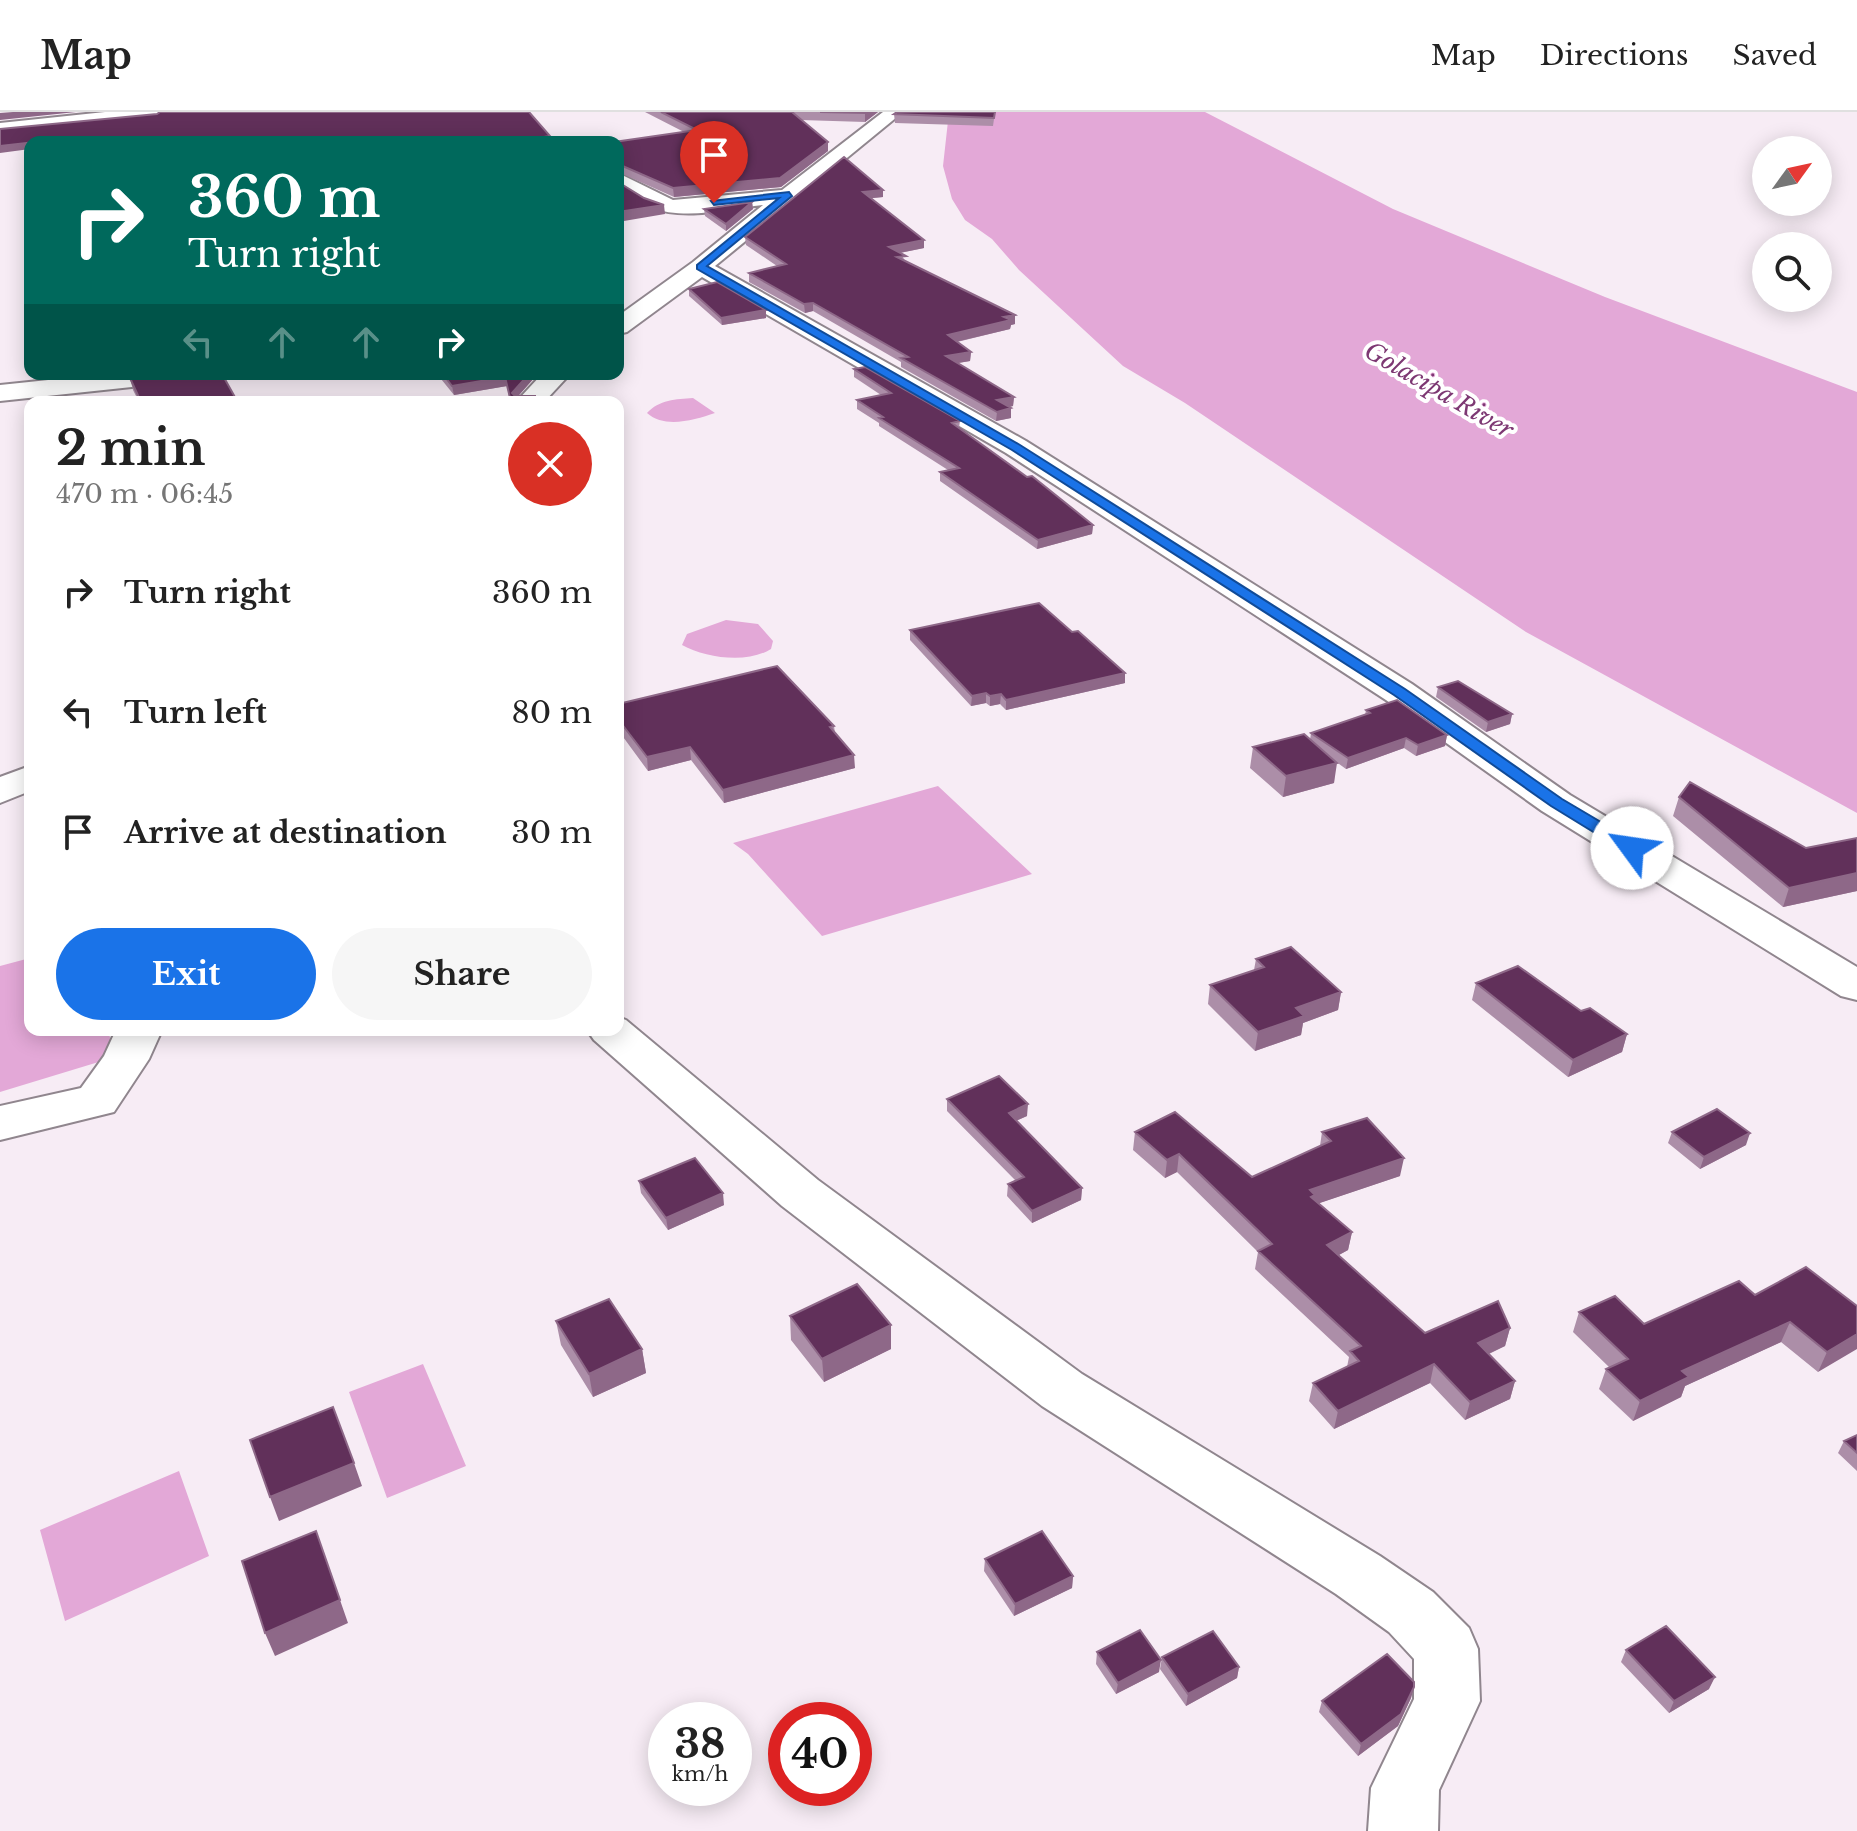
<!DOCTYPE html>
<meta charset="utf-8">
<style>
:root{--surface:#fff;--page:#f6f6f6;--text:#222;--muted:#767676;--line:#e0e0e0;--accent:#1a73e8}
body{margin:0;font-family:"Libre Baskerville",serif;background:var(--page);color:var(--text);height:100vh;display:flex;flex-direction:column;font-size:30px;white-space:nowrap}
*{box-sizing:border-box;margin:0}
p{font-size:26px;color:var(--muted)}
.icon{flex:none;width:44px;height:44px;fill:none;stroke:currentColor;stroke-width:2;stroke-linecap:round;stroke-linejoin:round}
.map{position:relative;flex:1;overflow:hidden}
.details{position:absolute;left:24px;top:284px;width:600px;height:640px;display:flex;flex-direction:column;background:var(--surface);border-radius:16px;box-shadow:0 4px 20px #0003}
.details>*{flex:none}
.top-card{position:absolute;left:24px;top:24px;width:600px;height:244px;border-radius:16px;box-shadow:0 4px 20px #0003;background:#00695c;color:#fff;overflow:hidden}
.needle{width:52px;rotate:57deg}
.controls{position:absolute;left:1752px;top:24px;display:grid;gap:16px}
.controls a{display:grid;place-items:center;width:80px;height:80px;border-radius:50%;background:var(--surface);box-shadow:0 4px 20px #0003;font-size:40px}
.speed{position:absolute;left:648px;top:1590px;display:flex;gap:16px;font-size:40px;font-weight:700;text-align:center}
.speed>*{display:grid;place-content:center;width:104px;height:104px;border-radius:50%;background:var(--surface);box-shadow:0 4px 20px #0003;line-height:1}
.speed small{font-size:20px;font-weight:400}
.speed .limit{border:12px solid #d22;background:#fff;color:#111}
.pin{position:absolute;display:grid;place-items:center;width:68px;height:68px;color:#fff;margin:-82px -34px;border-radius:50% 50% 50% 0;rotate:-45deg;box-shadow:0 0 8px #0007}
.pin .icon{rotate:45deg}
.me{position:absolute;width:88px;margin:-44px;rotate:301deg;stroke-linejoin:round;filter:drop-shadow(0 0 6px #0008)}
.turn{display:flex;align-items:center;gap:28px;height:168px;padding:0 32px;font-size:36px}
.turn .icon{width:104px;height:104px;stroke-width:2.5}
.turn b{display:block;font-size:56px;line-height:68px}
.lanes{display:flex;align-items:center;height:76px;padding:0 32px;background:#0003;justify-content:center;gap:40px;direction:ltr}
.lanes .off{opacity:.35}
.round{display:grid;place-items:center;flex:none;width:84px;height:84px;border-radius:42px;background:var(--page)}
.head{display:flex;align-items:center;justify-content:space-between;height:136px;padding:0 32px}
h1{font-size:48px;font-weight:800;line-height:60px}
.cta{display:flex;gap:16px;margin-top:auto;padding:16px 32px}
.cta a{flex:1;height:92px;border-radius:48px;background:var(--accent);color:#fff;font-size:32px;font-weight:800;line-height:92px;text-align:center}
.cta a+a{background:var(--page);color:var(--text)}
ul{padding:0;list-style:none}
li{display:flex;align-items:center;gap:24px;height:120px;padding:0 32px}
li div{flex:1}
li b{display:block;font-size:30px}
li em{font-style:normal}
header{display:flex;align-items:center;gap:48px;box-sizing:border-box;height:112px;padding:0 40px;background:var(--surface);border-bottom:2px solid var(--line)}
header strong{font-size:38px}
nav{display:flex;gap:44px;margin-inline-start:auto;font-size:28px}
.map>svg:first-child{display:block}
.water{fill:#e3a8d7}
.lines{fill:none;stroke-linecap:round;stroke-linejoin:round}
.minor-casing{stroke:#90868e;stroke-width:4}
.minor{fill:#fff;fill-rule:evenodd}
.wall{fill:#ac8ea8}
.shaded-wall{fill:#8e6888}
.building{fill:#61305a;stroke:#8e6888;stroke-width:2}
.route{fill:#1a73e8;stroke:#114b97;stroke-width:2}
.labels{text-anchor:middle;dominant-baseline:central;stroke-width:8;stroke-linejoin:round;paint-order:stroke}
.far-water-label{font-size:24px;font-style:italic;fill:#7d3873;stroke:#fff}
</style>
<header>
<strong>Map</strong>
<nav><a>Map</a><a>Directions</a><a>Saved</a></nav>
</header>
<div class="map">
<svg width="1857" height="1719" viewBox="0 0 1857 1719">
<rect width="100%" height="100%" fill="#f7ecf5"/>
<path class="water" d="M949 0H1205L1393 97 1605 185 1857 280V701L1526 520 1185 291 1123 254 1019 158 992 127 965 108 952 87 943 54Z
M693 286 715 301C694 308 665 317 647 301 659 288 676 287 693 286Z
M726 508 758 512 773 529 771 537C747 552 706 546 682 533L687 522Z
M938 674 1032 762 822 824 748 742 733 731Z
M30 846V918H108L115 945 0 980V854Z
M423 1252 466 1354 387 1386 349 1280Z
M179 1359 209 1444 65 1509 40 1418Z"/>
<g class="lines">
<defs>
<path id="minor" d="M105 0H167L158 5 0 21V11Z
M883 0H903L715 154 1026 329 1412 572 1570 683 1857 855V888L1841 884 1542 699 1386 588 1006 341 702 165 627 220 618 222V204L693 150 763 93C728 97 684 109 650 95 639 90 629 81 618 75V61L673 88 782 78Z
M106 262H192L188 267 179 270 0 289V273Z
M542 262H570L544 290H516Z
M30 654V679L0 691V665Z
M618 905 626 908 818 1068 1082 1262 1380 1444 1433 1480 1469 1516 1478 1537 1480 1589 1439 1678 1438 1719H1368L1371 1676 1414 1587V1547L1389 1520 1336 1482 1042 1294 782 1094 594 928 587 918H618Z
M116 918H162L149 947 114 1000 0 1028V994L81 976 104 944Z"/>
</defs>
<use href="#minor" class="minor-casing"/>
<use href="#minor" class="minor"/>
</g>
<path class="wall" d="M645 0H878L865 10 801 8 828 39 781 75 674 85 618 60V30L684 20Z
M995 0 993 14 895 11 894 2Z
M844 45 883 85 872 86 924 136 900 141 906 150 1015 203V212L1011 213 1010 217 957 230 971 240 970 249 958 251 1014 285 1013 294 1009 295 1011 296V306L996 309 901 255V250L813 199 805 201 749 170V161L777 154 746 133 745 125Z
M752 90 753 97 726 119 705 104 704 97Z
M689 177 766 206 722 213 689 184Z
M854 257 960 309 959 316 1093 413 1092 422 1037 437 940 369V360L948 358 879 314V311L857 297V288L881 283 854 265Z
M437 262H533L534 266 518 284 535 290H510L507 274 454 283Z
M130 266 236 287 237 290H139L133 278Z
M910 518 1125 571 1006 598 1000 592 990 594 986 591 971 594 910 528Z
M1438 575 1512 602 1510 612 1486 620 1436 585Z
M618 592 834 614 835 621 855 656 724 691 691 648 648 659 618 618Z
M1366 598 1447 623 1445 634 1416 644 1404 636 1346 657 1335 649 1334 671 1283 685 1250 656 1253 635 1310 628 1311 621 1365 603Z
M1679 685 1806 736 1857 726V779L1783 795 1673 704Z
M1256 847 1341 880 1338 898 1303 911 1301 923 1255 939 1208 892 1210 873 1254 858Z
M1476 871 1581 899 1627 922 1622 940 1568 965 1472 888Z
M947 987 1027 1004 1016 1009 1082 1076 1081 1088 1032 1111 1007 1084 1008 1072 1015 1068 947 999Z
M1135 1020 1252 1065 1320 1034 1322 1020 1400 1064 1319 1091 1352 1120 1348 1138 1339 1143 1425 1221 1510 1216 1505 1234 1489 1242 1515 1269 1510 1287 1465 1308 1430 1271 1334 1317 1309 1289 1313 1271 1347 1255 1349 1245 1255 1157 1258 1140 1177 1060 1165 1066 1133 1038Z
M1672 1020 1746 1033 1700 1057 1668 1031Z
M639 1069 724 1093 668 1118 641 1081Z
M1755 1183 1857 1194 1818 1260 1781 1230 1685 1274 1681 1285 1633 1309 1599 1277 1606 1257 1610 1256 1573 1220 1579 1200 1644 1212Z
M790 1204 891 1237 824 1270 791 1228Z
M556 1209 642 1237 646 1261 593 1285 561 1233Z
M1857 1323V1359L1838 1341 1844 1329Z
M985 1447 1073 1464 1072 1476 1014 1504 984 1459Z
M1626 1538 1709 1577 1669 1601 1621 1550Z
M1097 1540 1159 1560 1116 1582 1096 1552Z
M1162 1545 1239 1555 1237 1566 1186 1594 1160 1557Z
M1414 1575 1411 1586 1398 1614 1358 1644 1319 1600 1322 1589Z"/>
<path class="shaded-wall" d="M13 0H76L0 8V1Z
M867 0H878L865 10V1Z
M550 24 551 30H514Z
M30 30V37L0 41V34Z
M828 30V39L781 75 674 85 673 76Z
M883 78V85L863 87V80Z
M752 90 753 97 726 119V112Z
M664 93 665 102 618 110V100Z
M924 128V136L889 143V135Z
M813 191V199L805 201 804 192Z
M766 198V206L722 213 721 206Z
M1015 203V212L1011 213 1010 217 947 232 948 223Z
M971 240 970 249 946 253V244Z
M529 262H533L534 266 513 290 512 281Z
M505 265 507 274 454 283 452 274Z
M1014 285 1013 294 997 298V288Z
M1011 296V306L996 309 997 300Z
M1093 413 1092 422 1037 437 1038 428Z
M1125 561V571L1006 598V588Z
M986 581V591L971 594 972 584Z
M1001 582 1000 592 990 594V584Z
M1512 602 1510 612 1486 620 1488 610Z
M1447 623 1445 634 1416 644 1418 633Z
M1406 626 1404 636 1346 657 1348 646Z
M690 635 691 648 648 659 647 645Z
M854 643 855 656 724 691 723 678Z
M1337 651 1334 671 1283 685 1286 664Z
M1857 761V779L1783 795 1789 776Z
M1341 880 1338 898 1303 911 1301 923 1255 939 1258 920 1296 896Z
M1627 922 1622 940 1568 965 1573 948Z
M1028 992 1027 1004 1008 1012 1009 1001Z
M1750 1021 1746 1033 1700 1057 1704 1045Z
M1179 1042 1177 1060 1165 1066 1167 1048Z
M1404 1046 1400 1064 1314 1093 1310 1078Z
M1082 1076 1081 1088 1032 1111V1099Z
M723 1081 724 1093 668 1118 666 1106Z
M1352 1120 1348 1138 1324 1151 1327 1133Z
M1790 1210 1781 1230 1685 1274 1681 1285 1633 1309 1640 1289 1682 1259Z
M891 1213V1237L824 1270 822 1247Z
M1510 1216 1505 1234 1473 1249 1478 1231Z
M1857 1222V1237L1818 1260 1827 1240Z
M642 1237 646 1261 593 1285 589 1262Z
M1434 1252 1430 1271 1334 1317 1338 1299Z
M1515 1269 1510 1287 1465 1308 1470 1290Z
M354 1351 362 1374 279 1409 270 1385Z
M1073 1464 1072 1476 1014 1504 1015 1492Z
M340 1488 348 1511 275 1544 265 1521Z
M1161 1548 1159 1560 1116 1582 1118 1571Z
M1239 1555 1237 1566 1186 1594 1188 1582Z
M1715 1565 1709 1577 1669 1601 1674 1589Z
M1414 1575 1411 1586 1398 1614 1358 1644 1361 1632Z"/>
<path class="building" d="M160 0H529L550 24 514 30H45L44 29 0 34V17L157 2Z
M661 0H792L828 30 780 66 673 76 618 52V30H614L697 18Z
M820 0H867L865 1Z
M897 0H995L994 6 894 2Z
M844 45 883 78 863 80 924 128 889 135 906 144 897 145 1015 203 1004 205 1011 208 948 223 971 240 946 244 1014 285 997 288 1011 296 997 300 901 246 908 245 813 191 804 192 749 161 786 152 745 125Z
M618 70 644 86 664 93 618 100Z
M752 90 726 112 704 97Z
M717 170 766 198 721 206 689 177Z
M865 255 960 309 952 311 1027 365 1032 364 1093 413 1038 428 940 360 959 356 879 306 883 305 857 288 891 281 854 257Z
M171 262H222L236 287 219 290H141L130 266Z
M443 262H529L512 281 515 284H535V290H511L505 265 452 274Z
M1039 491 1072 520 1078 519 1125 561 1006 588 1001 582 990 584 986 581 972 584 910 518Z
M777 554 834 614 830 615 854 643 723 678 690 635 647 645 618 607V592Z
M1458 569 1512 602 1488 610 1438 575Z
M1397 588 1447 623 1418 633 1406 626 1348 646 1311 621 1370 601 1366 598Z
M1304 622 1337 651 1286 664 1253 635Z
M1690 670 1806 736 1857 726V761L1789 776 1679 685Z
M1291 835 1341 880 1296 896 1304 904 1258 920 1210 873 1264 855 1256 847Z
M1518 854 1581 899 1590 896 1627 922 1573 948 1476 871Z
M999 964 1028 992 1009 1001 1082 1076 1032 1099 1008 1072 1024 1065 947 987Z
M1717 997 1750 1021 1704 1045 1672 1020Z
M1175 1000 1252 1065 1331 1029 1322 1020 1367 1006 1404 1046 1310 1078 1315 1083 1311 1085 1352 1120 1327 1133 1425 1221 1498 1189 1510 1216 1478 1231 1515 1269 1470 1290 1434 1252 1338 1299 1313 1271 1359 1249 1350 1239 1361 1234 1258 1139 1272 1132 1179 1042 1167 1048 1135 1020Z
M695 1046 723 1081 666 1106 639 1069Z
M1806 1155 1857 1194V1222L1827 1240 1790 1210 1682 1259 1689 1265 1640 1289 1606 1257 1628 1247 1579 1200 1615 1184 1644 1212 1739 1169 1755 1183Z
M857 1172 891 1213 822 1247 790 1204Z
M609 1187 642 1237 589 1262 556 1209Z
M333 1295 354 1351 270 1385 250 1328Z
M1857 1323V1341L1844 1329Z
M316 1419 340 1488 265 1521 242 1449Z
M1042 1419 1073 1464 1015 1492 985 1447Z
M1666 1514 1715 1565 1674 1589 1626 1538Z
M1140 1518 1161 1548 1118 1571 1097 1540Z
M1213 1519 1239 1555 1188 1582 1162 1545Z
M1387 1542 1414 1570V1575L1401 1602 1361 1632 1322 1589Z"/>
<path class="route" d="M789 80 792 84 707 154 1020 333 1405 577 1562 687 1638 732 1640 736 1638 740H1626L1551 694 1394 583 1012 338 697 157V153L779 86 714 93 711 89Z"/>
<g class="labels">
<g class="far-water-label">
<text transform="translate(1439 278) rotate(30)">Golacipa River</text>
</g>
</g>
</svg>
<div class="controls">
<a><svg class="needle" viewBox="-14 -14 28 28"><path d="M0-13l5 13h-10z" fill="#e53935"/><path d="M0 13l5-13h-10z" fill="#767676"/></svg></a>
<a><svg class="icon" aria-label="search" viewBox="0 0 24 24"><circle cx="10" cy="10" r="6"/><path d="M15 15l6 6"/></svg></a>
</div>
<div class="speed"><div>38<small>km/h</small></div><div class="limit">40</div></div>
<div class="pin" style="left:714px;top:91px;background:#d93025"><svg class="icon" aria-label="arrive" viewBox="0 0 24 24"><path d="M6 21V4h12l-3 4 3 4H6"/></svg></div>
<svg class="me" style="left:1632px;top:736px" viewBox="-20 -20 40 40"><circle r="19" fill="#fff"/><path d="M0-13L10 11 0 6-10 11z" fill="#1a73e8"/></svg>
<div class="top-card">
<div class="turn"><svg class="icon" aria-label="right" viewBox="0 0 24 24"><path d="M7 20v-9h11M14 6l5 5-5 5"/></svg><div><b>360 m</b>Turn right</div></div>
<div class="lanes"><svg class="icon off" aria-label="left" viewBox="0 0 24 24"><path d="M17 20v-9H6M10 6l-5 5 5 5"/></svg><svg class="icon off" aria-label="ahead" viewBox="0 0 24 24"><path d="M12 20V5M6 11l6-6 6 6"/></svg><svg class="icon off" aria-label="ahead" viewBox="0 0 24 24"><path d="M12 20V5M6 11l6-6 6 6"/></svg><svg class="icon" aria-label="right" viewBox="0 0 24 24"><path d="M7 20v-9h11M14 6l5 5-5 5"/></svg></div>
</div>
<section class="details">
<div class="head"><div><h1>2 min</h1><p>470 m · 06:45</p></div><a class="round" style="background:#d93025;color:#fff"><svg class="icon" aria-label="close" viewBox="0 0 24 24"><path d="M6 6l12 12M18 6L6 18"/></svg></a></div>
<ul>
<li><svg class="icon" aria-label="right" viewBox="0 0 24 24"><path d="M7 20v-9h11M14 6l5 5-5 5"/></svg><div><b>Turn right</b></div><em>360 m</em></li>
<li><svg class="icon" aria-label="left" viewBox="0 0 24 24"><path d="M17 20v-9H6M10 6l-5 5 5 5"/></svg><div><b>Turn left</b></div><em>80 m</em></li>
<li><svg class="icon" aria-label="arrive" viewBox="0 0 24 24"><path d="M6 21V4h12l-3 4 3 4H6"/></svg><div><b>Arrive at destination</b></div><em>30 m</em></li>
</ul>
<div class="cta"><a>Exit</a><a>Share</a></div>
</section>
</div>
